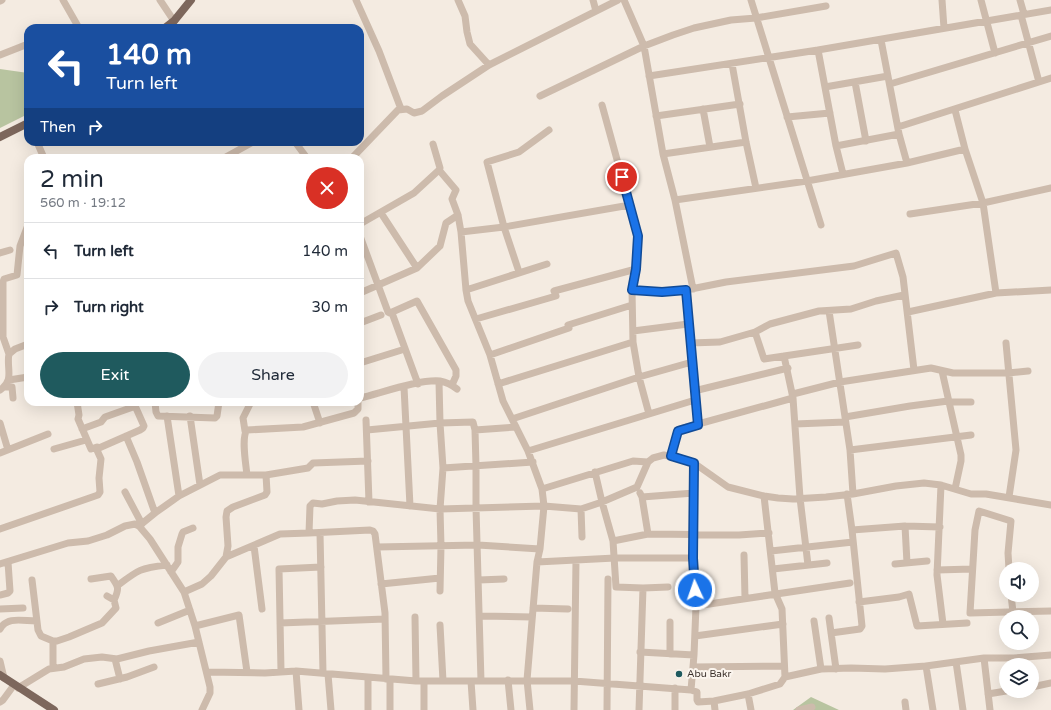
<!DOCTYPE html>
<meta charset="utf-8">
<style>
:root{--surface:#fff;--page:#f2f2f3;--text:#1f2937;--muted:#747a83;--line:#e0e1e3;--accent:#1f5a5e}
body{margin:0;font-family:"Varela Round",sans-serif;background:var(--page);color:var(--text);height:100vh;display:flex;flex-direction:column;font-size:15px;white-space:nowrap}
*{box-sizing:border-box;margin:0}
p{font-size:13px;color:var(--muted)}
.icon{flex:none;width:22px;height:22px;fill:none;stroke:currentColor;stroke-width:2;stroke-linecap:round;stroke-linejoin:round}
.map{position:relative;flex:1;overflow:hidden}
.side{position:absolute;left:24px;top:154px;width:340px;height:252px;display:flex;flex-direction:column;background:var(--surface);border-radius:12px;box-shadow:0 4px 16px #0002}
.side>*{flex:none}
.top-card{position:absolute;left:24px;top:24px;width:340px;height:122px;border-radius:12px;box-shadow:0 4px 16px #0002;background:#1a4fa0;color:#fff;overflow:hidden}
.controls{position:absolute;left:999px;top:562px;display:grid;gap:8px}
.controls a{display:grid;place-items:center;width:40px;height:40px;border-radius:50%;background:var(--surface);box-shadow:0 4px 16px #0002;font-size:20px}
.pin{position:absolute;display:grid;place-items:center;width:34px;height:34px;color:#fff;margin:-17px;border:2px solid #fff;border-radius:50%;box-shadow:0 1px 4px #0007}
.me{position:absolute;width:44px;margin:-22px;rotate:357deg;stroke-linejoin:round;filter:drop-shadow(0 0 3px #0008)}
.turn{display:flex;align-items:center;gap:14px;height:84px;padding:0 16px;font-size:18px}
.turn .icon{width:52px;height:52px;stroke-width:2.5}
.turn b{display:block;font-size:28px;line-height:34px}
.then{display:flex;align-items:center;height:38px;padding:0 16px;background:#0003;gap:8px;font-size:15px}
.round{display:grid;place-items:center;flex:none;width:42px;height:42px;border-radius:21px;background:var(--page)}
.summary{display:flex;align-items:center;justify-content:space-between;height:68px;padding:0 16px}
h1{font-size:24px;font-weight:600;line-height:30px}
.cta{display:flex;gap:8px;margin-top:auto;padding:8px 16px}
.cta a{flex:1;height:46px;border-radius:24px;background:var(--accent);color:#fff;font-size:16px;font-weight:600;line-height:46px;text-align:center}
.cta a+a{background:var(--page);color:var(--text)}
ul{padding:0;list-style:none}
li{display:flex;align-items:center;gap:12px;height:56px;padding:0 16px;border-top:1px solid var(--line)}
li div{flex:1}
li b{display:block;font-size:15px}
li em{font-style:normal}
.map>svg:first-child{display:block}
.green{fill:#b8c4a0}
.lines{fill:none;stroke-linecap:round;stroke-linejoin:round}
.minor{stroke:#cdbbac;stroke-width:7}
.major{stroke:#7d675c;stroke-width:8}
.route-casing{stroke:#114b97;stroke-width:10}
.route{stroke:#1a73e8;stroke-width:7}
.poi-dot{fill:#1f5a5e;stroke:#fbf5ee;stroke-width:1.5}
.labels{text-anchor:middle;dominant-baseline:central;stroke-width:4;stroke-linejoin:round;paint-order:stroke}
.poi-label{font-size:10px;fill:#3b302b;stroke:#fbf5ee;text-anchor:start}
</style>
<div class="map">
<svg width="1051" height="710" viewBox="0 0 1051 710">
<rect width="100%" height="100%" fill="#f4ebe1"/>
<path class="green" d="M0 69 28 73V114L0 128Z
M811 697 839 710H793Z"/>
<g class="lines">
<path class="minor" d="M63 0 79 28
M160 0 174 21
M356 0 379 51 401 109
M458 0 465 16 467 32 470 44 489 65
M593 0 596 11
M624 0 644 46 663 154 675 200 693 289
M751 0 821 225
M942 0 944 28
M981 0 995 53
M1020 0 1024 14
M0 1 2 0
M1021 15 1039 82
M881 40 899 134 907 163
M818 50 836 146 843 174
M0 55 28 44
M732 64 746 142 756 188
M649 76 818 50 1051 10
M855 82 866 141
M890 84 1051 36
M825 87 888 76
M540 96 644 46 673 35 694 28 731 20 756 18 826 6
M602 105 638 236 636 269 632 290 633 342 639 377 649 414
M703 109 710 147
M955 110 965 149 983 203 996 293
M656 116 740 104
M787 117 830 113
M898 127 1051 78
M37 142 44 158
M295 142 307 158
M433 144 440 168 439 170 456 190 452 199 458 215 461 232 466 290 468 301 490 355 503 401 528 451 542 489 544 506 540 549 537 562 527 680 530 710
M836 146 899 134
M663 154 746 142
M224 158 253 142
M352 158 398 110 407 109 414 113 422 111 442 96 489 65 618 0
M675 200 807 181 907 163 965 149
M381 213 417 268
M910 214 983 203 1051 188
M360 224 414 193 439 170
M461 232 504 227 630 205
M360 236 388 312 390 313 417 301 456 370V376L452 385
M0 253 10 250
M519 272 504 227 487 162 519 152 549 130
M466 290 547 264
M632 290 662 292 686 290 726 282 854 266 896 253 903 277 914 370
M686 290 698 425
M360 293 417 268 440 246 446 223 458 215
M829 311 850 450 853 494
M908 312 996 293 1051 290
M392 313 418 384
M476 319 556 296 554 291 636 269
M360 323 381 315
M633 331 688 324
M755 332 764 359 858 345
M690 343 720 342 755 332 770 324 819 311 851 309 876 301 904 295
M1006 343 1016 450 1009 497
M9 354 3 337V282L4 279 17 275 20 246 28 225
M490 355 569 328 568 325 632 305
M784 356 793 398 800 498 808 565
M360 363 405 349
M942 371 961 455V461L955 489
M9 380 28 377
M439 382 440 423 443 468 440 509 441 546 440 591
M498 384 633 342
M5 387H12L13 398
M404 387 410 506
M0 390C15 380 6 368 9 354L15 349 28 344
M694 391 788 368
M793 394 840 382 931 368 953 373H1008L1028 371
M360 398C381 393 420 379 440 381 446 382 452 385 457 389
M77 402 79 415 78 419 91 449 97 447 99 448 140 430 143 428 144 426 136 408 133 407 105 417 101 422 82 429
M155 402 156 412 158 416 215 418 217 416 219 402
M313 402 320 423
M949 402H971
M167 416 179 496
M190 416 200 485
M845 417 910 406 948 401
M512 419 639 377 692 362
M366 420 369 502
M0 423 8 450
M795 424 845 422
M367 430 440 423 473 422 475 430 476 466V508L481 681
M475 430 516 427
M245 431 243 418 251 402
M126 436 137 462 155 513
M54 449 86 440
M850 450 971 435
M528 451 695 400
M0 453 48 434
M671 456 677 433 680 429 793 398
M443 468 533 462
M595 472 602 502 613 541 616 587 643 588 668 587
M247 475C246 465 241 437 247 430L303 427 354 413 358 409V402
M941 485 937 575 943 624
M542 489 633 461 648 462
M125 492 142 524
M640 493 642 497 648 534
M642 497 694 493
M581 509 582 537
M139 526 155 513 179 496 220 475H266L308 468 313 463 368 461
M905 526 907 563
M0 529 98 495 100 492 99 478 101 459 96 448
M852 530 905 526 940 527
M309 533 370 530 373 531 375 534 385 613 386 679
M320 533 323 673
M613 541 648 534 739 535 769 533
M254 546 262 609
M377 547 478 545 540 549
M771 551 853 542
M744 555 745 598
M226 557 228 546 226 517 227 511 233 507 265 495 267 492 266 475
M537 562 615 558H693
M0 564 68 543 88 541 107 535 125 526 135 524 139 526 150 539 184 592 195 626 210 687V693L202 710
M895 564 927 561
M773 569 827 563
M1009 569 1008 553 1011 521 979 511 975 530 970 613 1051 611
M937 570 972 569
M171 572 178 562V547L182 534 183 532 193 528
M91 579 111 576C118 586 120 588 114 600
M32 580 38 630 41 636 53 641H57L69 637 102 623 116 608 114 600 107 596
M479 580 504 579
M381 584 440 578
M117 586C138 570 140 568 167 565
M184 592 202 584 211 576 226 557 280 534 309 533 310 506 313 503 322 504 337 501 355 500 440 509 544 506 581 509 602 502 637 487 648 462 653 458 664 455 683 459 694 463 728 487 764 496 778 498 793 499 826 497 853 494 896 486 924 483 941 485 971 494H986L1051 505
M0 595 8 593 10 591 8 562
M1011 595 1013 612
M859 602 899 597 909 594 917 626 967 623
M696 606 850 583
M533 608 568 609
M0 609 23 608
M480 616 532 617
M415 617 416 681
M829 618 836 669
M814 621 821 669
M158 623 190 610
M280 623 385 619
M440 625 443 681
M195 626 239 615 247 672
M0 629C7 616 23 621 36 621
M831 633 860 629 862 626 852 530 847 494
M695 636 783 624
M640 652 694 655
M670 654V622
M984 658 990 710
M115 659 120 679
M0 661 4 678
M956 662 963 710
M926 666 933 710
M693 667 784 666
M53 668V641
M281 671 279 569 321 567
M296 671 299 710
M207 672 265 673 296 671 416 681H574L691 690 694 655 696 606 693 558 694 463
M328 674 331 710
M368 677V710
M785 677 821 669 851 668 885 669 926 666 984 658H1014L1051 655
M390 679V710
M508 680 511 710
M424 681V710
M471 681 473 710
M98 684 127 677 154 667
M1032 687 1051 683
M18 688 49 669 64 667 84 659 102 657 117 659 149 651 199 642
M691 690 697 692V700L698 702 714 701 748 694 780 684 785 677 782 609 775 593 764 496
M748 694 751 710
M988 694 1006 691
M714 701 715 710
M0 702 3 700 14 685
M905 702 906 710
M574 710 576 560
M607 710 608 579
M639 710 643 588
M675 710V688
M799 710 812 707"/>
<path class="major" d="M165 28 174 21 191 0
M0 137 28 123
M0 675 54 710"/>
</g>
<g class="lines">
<defs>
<path id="route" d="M622 177 638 236 636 269 632 290 662 292 686 290 698 425 678 431 671 456 694 463 693 558 695 590"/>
</defs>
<use href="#route" class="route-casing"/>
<use href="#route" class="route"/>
</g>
<circle class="poi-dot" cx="679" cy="674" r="4"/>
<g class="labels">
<g class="poi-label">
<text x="687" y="674">Abu Bakr</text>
</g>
</g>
</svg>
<div class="controls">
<a><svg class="icon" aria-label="sound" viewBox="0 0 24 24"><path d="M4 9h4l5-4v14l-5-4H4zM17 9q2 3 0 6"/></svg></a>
<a><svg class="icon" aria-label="search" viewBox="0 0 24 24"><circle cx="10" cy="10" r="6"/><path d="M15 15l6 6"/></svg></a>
<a><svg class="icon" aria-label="layers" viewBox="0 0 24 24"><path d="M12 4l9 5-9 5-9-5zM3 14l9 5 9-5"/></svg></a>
</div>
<div class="pin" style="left:622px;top:177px;background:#d93025"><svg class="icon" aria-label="arrive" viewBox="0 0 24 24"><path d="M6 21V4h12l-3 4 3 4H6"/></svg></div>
<svg class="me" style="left:695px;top:590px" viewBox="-20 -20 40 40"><circle r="17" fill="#1a73e8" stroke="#fff" stroke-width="3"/><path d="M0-11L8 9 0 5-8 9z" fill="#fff"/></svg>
<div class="top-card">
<div class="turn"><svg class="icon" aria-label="left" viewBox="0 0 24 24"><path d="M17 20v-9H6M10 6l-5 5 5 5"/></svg><div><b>140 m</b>Turn left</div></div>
<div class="then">Then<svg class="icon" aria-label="right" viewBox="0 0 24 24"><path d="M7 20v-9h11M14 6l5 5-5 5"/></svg></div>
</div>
<section class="side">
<div class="summary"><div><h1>2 min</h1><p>560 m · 19:12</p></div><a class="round" style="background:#d93025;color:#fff"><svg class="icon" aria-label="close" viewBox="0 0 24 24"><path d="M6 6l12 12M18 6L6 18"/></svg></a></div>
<ul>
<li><svg class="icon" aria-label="left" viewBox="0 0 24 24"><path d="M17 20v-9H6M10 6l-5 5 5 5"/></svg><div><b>Turn left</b></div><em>140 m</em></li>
<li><svg class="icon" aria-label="right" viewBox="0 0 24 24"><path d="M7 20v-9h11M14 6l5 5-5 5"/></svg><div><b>Turn right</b></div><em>30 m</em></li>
</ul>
<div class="cta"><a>Exit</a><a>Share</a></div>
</section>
</div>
